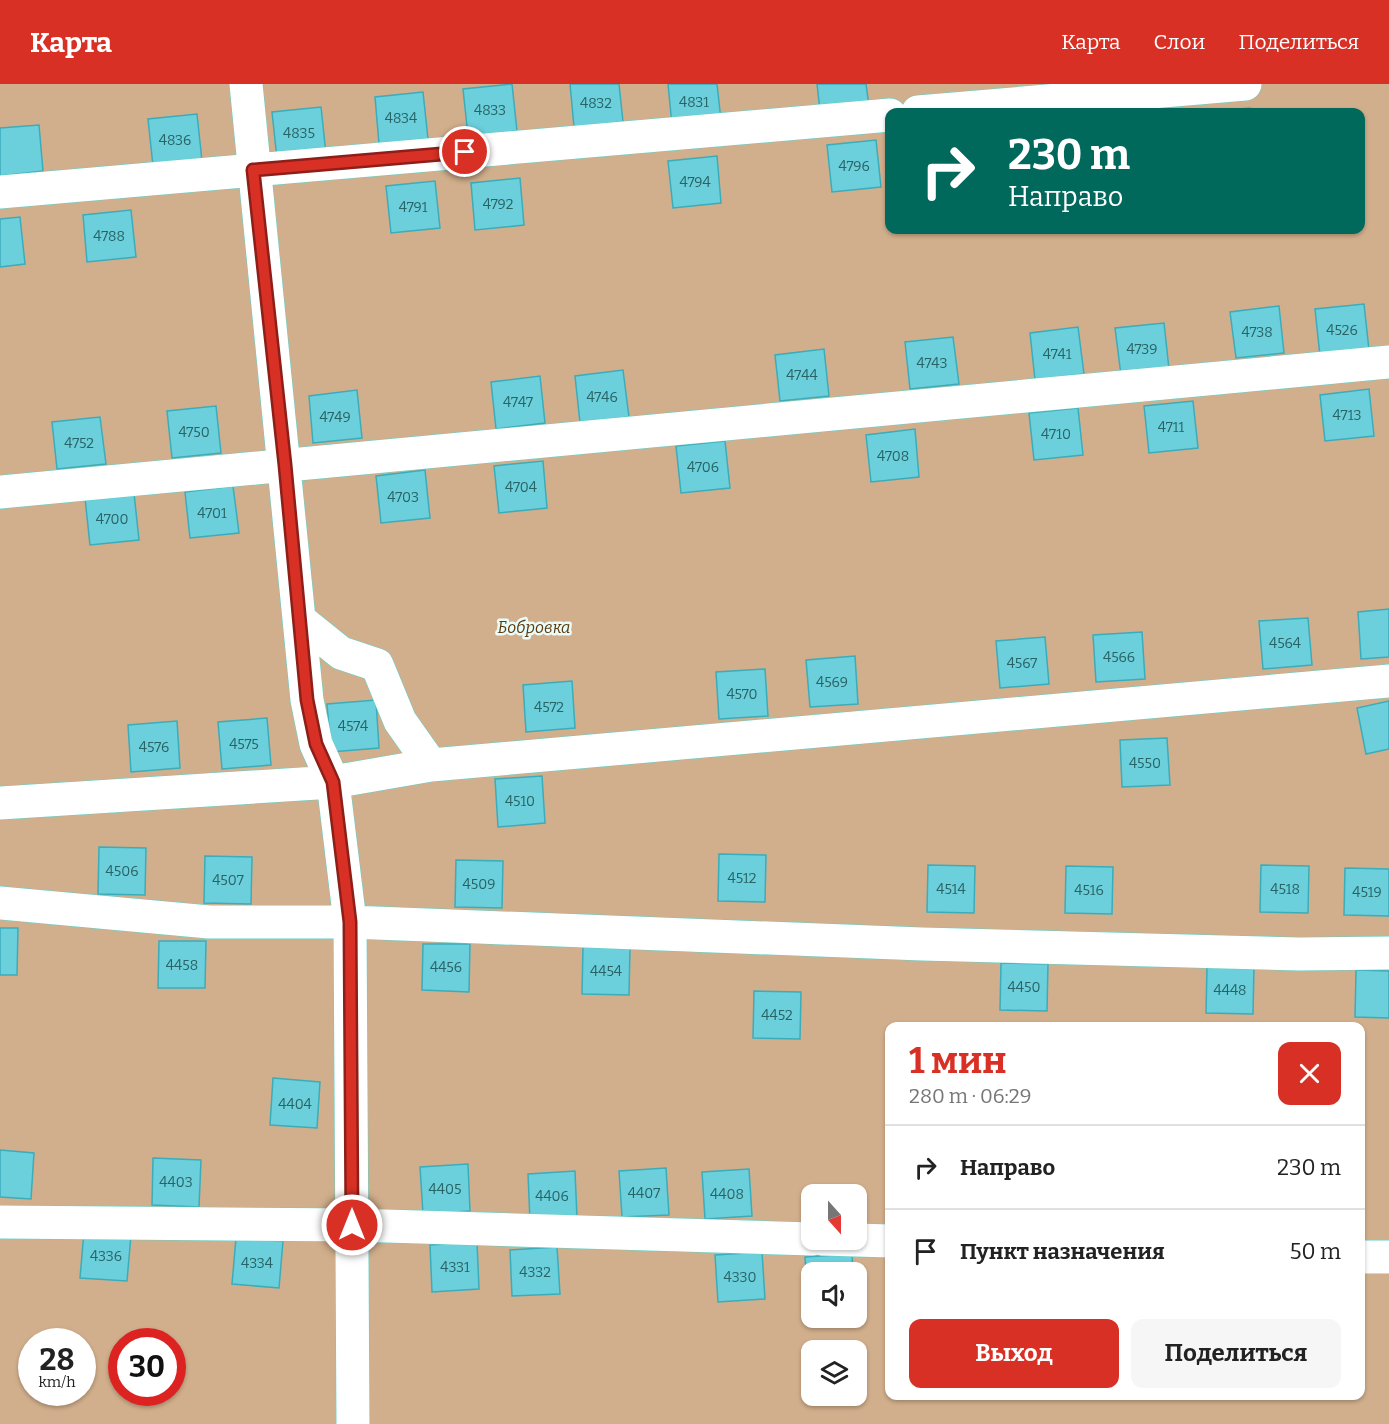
<!DOCTYPE html>
<html lang="ru">
<meta charset="utf-8">
<style>
:root{--surface:#fff;--page:#f6f6f6;--text:#222;--muted:#767676;--line:#e0e0e0;--accent:#d93025}
body{margin:0;font-family:Bitter,serif;background:var(--page);color:var(--text);height:100vh;display:flex;flex-direction:column;font-size:22px;white-space:nowrap}
*{box-sizing:border-box;margin:0}
p{font-size:20px;color:var(--muted)}
.icon{flex:none;width:33px;height:33px;fill:none;stroke:currentColor;stroke-width:2;stroke-linecap:round;stroke-linejoin:round}
.map{position:relative;flex:1;overflow:hidden}
.side{position:absolute;left:885px;top:938px;width:480px;height:378px;display:flex;flex-direction:column;background:var(--surface);border-radius:12px;box-shadow:0 2px 4px #0004}
.side>*{flex:none}
.banner{position:absolute;left:885px;top:24px;width:480px;height:126px;border-radius:12px;box-shadow:0 2px 4px #0004;background:#00695c;color:#fff;overflow:hidden}
.needle{width:39px;rotate:159deg}
.controls{position:absolute;left:801px;top:1100px;display:grid;gap:12px}
.controls a{display:grid;place-items:center;width:66px;height:66px;border-radius:12px;background:var(--surface);box-shadow:0 2px 4px #0004;font-size:30px}
.speed{position:absolute;left:18px;top:1244px;display:flex;gap:12px;font-size:30px;font-weight:700;text-align:center}
.speed>*{display:grid;place-content:center;width:78px;height:78px;border-radius:50%;background:var(--surface);box-shadow:0 2px 4px #0004;line-height:1}
.speed small{font-size:15px;font-weight:400}
.speed .limit{border:9px solid #d22;background:#fff;color:#111}
.pin{position:absolute;display:grid;place-items:center;width:51px;height:51px;color:#fff;margin:-26px;border:3px solid #fff;border-radius:50%;box-shadow:0 2px 6px #0007}
.me{position:absolute;width:66px;margin:-33px;rotate:0deg;stroke-linejoin:round;filter:drop-shadow(0 0 4px #0008)}
.turn{display:flex;align-items:center;gap:21px;height:126px;padding:0 24px;font-size:27px}
.turn .icon{width:78px;height:78px;stroke-width:2.5}
.turn b{display:block;font-size:42px;line-height:51px}
.round{display:grid;place-items:center;flex:none;width:63px;height:63px;border-radius:12px;background:var(--page)}
.head{display:flex;align-items:center;justify-content:space-between;height:102px;padding:0 24px}
h1{font-size:36px;font-weight:700;line-height:45px;color:var(--accent)}
.primary-button{display:flex;gap:12px;margin-top:auto;padding:12px 24px}
.primary-button a{flex:1;height:69px;border-radius:12px;background:var(--accent);color:#fff;font-size:24px;font-weight:700;line-height:69px;text-align:center}
.primary-button a+a{background:var(--page);color:var(--text)}
ul{padding:0;list-style:none}
li{display:flex;align-items:center;gap:18px;height:84px;padding:0 24px;border-top:2px solid var(--line)}
li div{flex:1}
li b{display:block;font-size:22px}
li em{font-style:normal}
header{display:flex;align-items:center;gap:36px;box-sizing:border-box;height:84px;padding:0 30px;background:var(--accent);color:#fff}
header strong{font-size:28px}
nav{display:flex;gap:33px;margin-inline-start:auto;font-size:21px}
.map>svg:first-child{display:block}
.green{fill:#d2af8c;fill-rule:evenodd}
.building{fill:#6ccfdc;stroke:#3bacba;stroke-width:1.5}
.lines{fill:none;stroke-linecap:round;stroke-linejoin:round}
.minor-casing{stroke:#63cfc5;stroke-width:34}
.minor{stroke:#fff;stroke-width:33}
.route-casing{stroke:#8d1f18;stroke-width:15}
.route{stroke:#d93025;stroke-width:10}
.labels{text-anchor:middle;dominant-baseline:central;stroke-width:5;stroke-linejoin:round;paint-order:stroke}
.number-label{font-size:14px;fill:#286465}
.park-label{font-size:16px;font-style:italic;fill:#5d3a0f;stroke:#e9fcf9}
</style>
<header>
<strong>Карта</strong>
<nav><a>Карта</a><a>Слои</a><a>Поделиться</a></nav>
</header>
<div class="map">
<svg width="1389" height="1340" viewBox="0 0 1389 1340">
<rect width="100%" height="100%" fill="#aafcf3"/>
<path class="green" d="M0 0H1389V1340H0ZM890 28H1360V146H890ZM890 942H1360V1311H890ZM812 1110H856V1155H812ZM812 1188H856V1233H812ZM32 1257H82V1308H32ZM122 1257H172V1308H122ZM812 1266H856V1311H812Z"/>
<path class="building" d="M512 0 517 47 468 52 463 5Z
M570 0H619L623 38 574 43Z
M668 0H717L721 36 672 41Z
M817 0H866L869 22 820 27Z
M423 8 428 55 379 60 375 13Z
M321 23 326 70 277 75 272 28Z
M1250 24V28H1204Z
M197 30 202 77 153 82 148 35Z
M39 41 43 87 0 92V44Z
M876 56 881 103 832 108 827 61Z
M717 72 721 119 673 124 668 77Z
M520 94 524 141 475 146 471 99Z
M435 97 440 144 391 149 386 102Z
M131 126 136 173 87 178 83 131Z
M20 133 25 180 0 183V135Z
M1364 220 1369 266 1320 272 1315 225Z
M1279 222 1284 269 1236 274 1230 228Z
M1164 239 1169 285 1121 291 1115 244Z
M1078 243 1084 290 1035 296 1030 249Z
M953 253 959 300 910 305 905 258Z
M824 265 829 312 780 317 775 271Z
M623 286 629 333 580 339 575 292Z
M540 292 545 339 496 345 491 298Z
M1369 305 1374 352 1325 357 1320 311Z
M357 306 362 354 313 359 309 312Z
M1193 317 1198 364 1149 369 1144 322Z
M216 322 221 369 172 374 167 327Z
M1078 324 1083 371 1034 376 1029 329Z
M100 333 106 380 57 385 52 338Z
M915 345 919 393 871 398 866 351Z
M725 357 730 404 681 409 676 362Z
M543 377 547 424 499 429 494 382Z
M425 386 430 434 381 439 376 392Z
M233 402 239 449 190 454 185 408Z
M134 409 139 456 90 461 85 414Z
M1389 525V573L1361 575 1358 528Z
M1308 534 1312 581 1263 585 1259 537Z
M1142 548 1145 595 1096 598 1093 551Z
M1045 553 1049 600 1000 604 996 557Z
M855 572 858 620 810 623 806 576Z
M765 585 768 632 719 635 716 588Z
M572 597 575 644 526 648 523 601Z
M376 616 379 664 331 668 327 620Z
M1389 617V665L1366 670 1357 624Z
M267 634 271 681 222 685 218 638Z
M177 637 180 684 131 688 128 641Z
M1167 654 1170 701 1122 703 1120 656Z
M542 692 545 739 498 743 495 695Z
M99 763 146 764 145 811 98 810Z
M719 770 766 771 765 818 718 817Z
M205 772 252 773 251 820 204 819Z
M456 776 503 777 502 824 455 823Z
M928 781 975 782 974 829 927 828Z
M1261 781 1309 782 1308 829 1260 828Z
M1066 782 1113 783 1112 830 1065 829Z
M1345 784 1389 785V832L1344 831Z
M0 844H18L17 891H0Z
M159 857H206L205 904H158Z
M423 860H470L469 908 422 906Z
M583 863 630 864 629 911 582 910Z
M1001 879 1048 880 1047 927 1000 926Z
M1207 882 1254 883 1253 930 1206 929Z
M1356 886 1389 887V934L1355 933Z
M754 907 801 908 800 955 753 954Z
M273 994 320 998 317 1044 270 1041Z
M0 1066 34 1069 31 1115 0 1113Z
M153 1074 201 1076 199 1123 152 1121Z
M468 1080 470 1127 423 1130 420 1083Z
M666 1084 669 1131 622 1133 619 1087Z
M749 1085 752 1132 705 1135 702 1088Z
M575 1087 577 1134 530 1137 528 1090Z
M84 1147 131 1151 127 1197 80 1194Z
M236 1154 283 1157 279 1204 232 1200Z
M477 1158 479 1205 432 1208 430 1161Z
M557 1163 560 1210 512 1212 510 1166Z
M762 1168 765 1215 718 1218 715 1171Z
M852 1170 853 1188H812V1220H808L805 1173Z"/>
<g class="lines">
<defs>
<path id="minor" d="M246 0 307 616 316 660 333 698 350 838 353 1340
M918 28 1245 0
M0 108 890 31
M0 408 1389 278
M300 536 341 569 377 581 400 637 431 681
M0 719 333 698 431 681 1389 597
M0 819 209 838H350L922 860 1299 870 1389 869
M0 1138 352 1141 812 1155
M822 1155 890 1157
M1360 1173H1389"/>
</defs>
<use href="#minor" class="minor-casing"/>
<use href="#minor" class="minor"/>
</g>
<g class="lines">
<defs>
<path id="route" d="M352 1141 350 838 333 698 316 660 307 616 285 381 253 86 465 68"/>
</defs>
<use href="#route" class="route-casing"/>
<use href="#route" class="route"/>
</g>
<g class="labels">
<g class="number-label">
<text x="694" y="18">4831</text>
<text x="596" y="19">4832</text>
<text x="490" y="26">4833</text>
<text x="401" y="34">4834</text>
<text x="299" y="49">4835</text>
<text x="175" y="56">4836</text>
<text x="854" y="82">4796</text>
<text x="695" y="98">4794</text>
<text x="498" y="120">4792</text>
<text x="413" y="123">4791</text>
<text x="109" y="152">4788</text>
<text x="1342" y="246">4526</text>
<text x="1257" y="248">4738</text>
<text x="1142" y="265">4739</text>
<text x="1057" y="270">4741</text>
<text x="932" y="279">4743</text>
<text x="802" y="291">4744</text>
<text x="602" y="313">4746</text>
<text x="518" y="318">4747</text>
<text x="1347" y="331">4713</text>
<text x="335" y="333">4749</text>
<text x="1171" y="343">4711</text>
<text x="194" y="348">4750</text>
<text x="1056" y="350">4710</text>
<text x="79" y="359">4752</text>
<text x="893" y="372">4708</text>
<text x="703" y="383">4706</text>
<text x="521" y="403">4704</text>
<text x="403" y="413">4703</text>
<text x="212" y="429">4701</text>
<text x="112" y="435">4700</text>
<text x="1285" y="559">4564</text>
<text x="1119" y="573">4566</text>
<text x="1022" y="579">4567</text>
<text x="832" y="598">4569</text>
<text x="742" y="610">4570</text>
<text x="549" y="623">4572</text>
<text x="353" y="642">4574</text>
<text x="244" y="660">4575</text>
<text x="154" y="663">4576</text>
<text x="1145" y="679">4550</text>
<text x="520" y="717">4510</text>
<text x="122" y="787">4506</text>
<text x="742" y="794">4512</text>
<text x="228" y="796">4507</text>
<text x="479" y="800">4509</text>
<text x="951" y="805">4514</text>
<text x="1285" y="805">4518</text>
<text x="1089" y="806">4516</text>
<text x="1367" y="808">4519</text>
<text x="182" y="881">4458</text>
<text x="446" y="883">4456</text>
<text x="606" y="887">4454</text>
<text x="1024" y="903">4450</text>
<text x="1230" y="906">4448</text>
<text x="777" y="931">4452</text>
<text x="295" y="1020">4404</text>
<text x="176" y="1098">4403</text>
<text x="445" y="1105">4405</text>
<text x="644" y="1109">4407</text>
<text x="727" y="1110">4408</text>
<text x="552" y="1112">4406</text>
<text x="106" y="1172">4336</text>
<text x="257" y="1179">4334</text>
<text x="455" y="1183">4331</text>
<text x="535" y="1188">4332</text>
<text x="740" y="1193">4330</text>
</g>
<g class="park-label">
<text x="534" y="543">Бобровка</text>
</g>
</g>
</svg>
<div class="controls">
<a><svg class="needle" viewBox="-14 -14 28 28"><path d="M0-13l5 13h-10z" fill="#e53935"/><path d="M0 13l5-13h-10z" fill="#767676"/></svg></a>
<a><svg class="icon" aria-label="sound" viewBox="0 0 24 24"><path d="M4 9h4l5-4v14l-5-4H4zM17 9q2 3 0 6"/></svg></a>
<a><svg class="icon" aria-label="layers" viewBox="0 0 24 24"><path d="M12 4l9 5-9 5-9-5zM3 14l9 5 9-5"/></svg></a>
</div>
<div class="speed"><div>28<small>km/h</small></div><div class="limit">30</div></div>
<div class="pin" style="left:465px;top:68px;background:#d93025"><svg class="icon" aria-label="arrive" viewBox="0 0 24 24"><path d="M6 21V4h12l-3 4 3 4H6"/></svg></div>
<svg class="me" style="left:352px;top:1141px" viewBox="-20 -20 40 40"><circle r="17" fill="#d93025" stroke="#fff" stroke-width="3"/><path d="M0-11L8 9 0 5-8 9z" fill="#fff"/></svg>
<div class="banner">
<div class="turn"><svg class="icon" aria-label="right" viewBox="0 0 24 24"><path d="M7 20v-9h11M14 6l5 5-5 5"/></svg><div><b>230 m</b>Направо</div></div>
</div>
<section class="side">
<div class="head"><div><h1>1 мин</h1><p>280 m · 06:29</p></div><a class="round" style="background:#d93025;color:#fff"><svg class="icon" aria-label="close" viewBox="0 0 24 24"><path d="M6 6l12 12M18 6L6 18"/></svg></a></div>
<ul>
<li><svg class="icon" aria-label="right" viewBox="0 0 24 24"><path d="M7 20v-9h11M14 6l5 5-5 5"/></svg><div><b>Направо</b></div><em>230 m</em></li>
<li><svg class="icon" aria-label="arrive" viewBox="0 0 24 24"><path d="M6 21V4h12l-3 4 3 4H6"/></svg><div><b>Пункт назначения</b></div><em>50 m</em></li>
</ul>
<div class="primary-button"><a>Выход</a><a>Поделиться</a></div>
</section>
</div>
